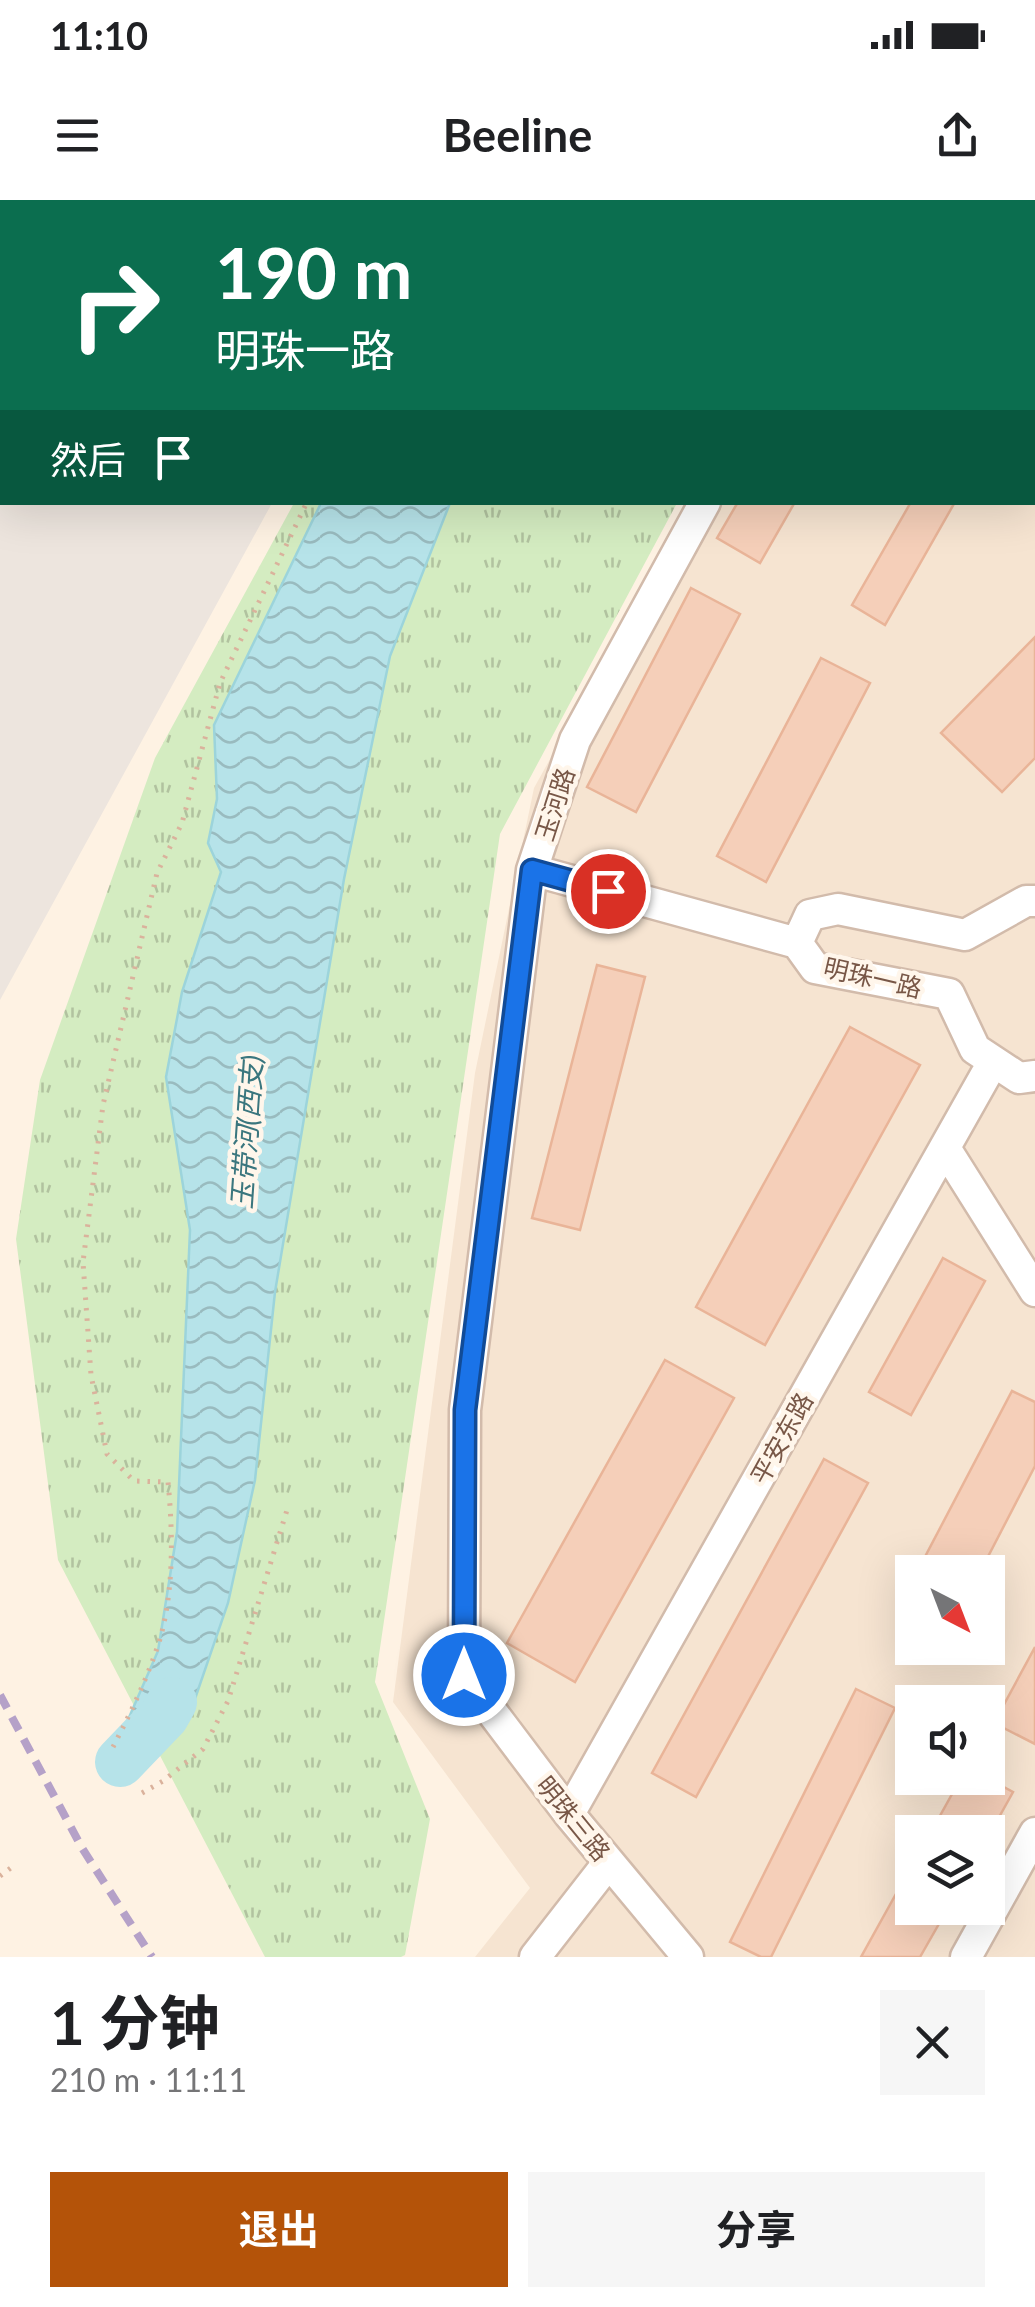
<!DOCTYPE html>
<html lang="zh">
<meta charset="utf-8">
<style>
:root{--surface:#fff;--page:#f6f6f6;--text:#202124;--muted:#757577;--accent:#b45309}
body{margin:0;font-family:Lato,"Noto Sans SC",sans-serif;background:var(--page);color:var(--text);height:100vh;display:flex;flex-direction:column;font-size:38px;white-space:nowrap}
*{box-sizing:border-box;margin:0}
p{font-size:32px;color:var(--muted)}
.icon{flex:none;width:55px;height:55px;fill:none;stroke:currentColor;stroke-width:2;stroke-linecap:round;stroke-linejoin:round}
.map{position:relative;height:1757px;overflow:hidden}
.panel{display:flex;flex-direction:column;background:var(--surface);flex:1}
.panel>*{flex:none}
.hud{position:absolute;left:0px;top:0px;width:1035px;height:305px;box-shadow:0 10px 40px #0002;background:#0b6e4f;color:#fff;overflow:hidden}
.needle{width:65px;rotate:138deg}
.controls{position:absolute;left:895px;top:1355px;display:grid;gap:20px}
.controls a{display:grid;place-items:center;width:110px;height:110px;border-radius:0px;background:var(--surface);box-shadow:0 10px 40px #0002;font-size:50px}
.pin{position:absolute;display:grid;place-items:center;width:85px;height:85px;color:#fff;margin:-42px;border:5px solid #fff;border-radius:50%;box-shadow:0 2px 10px #0007}
.me{position:absolute;width:110px;margin:-55px;rotate:0deg;stroke-linejoin:round;filter:drop-shadow(0 0 8px #0008)}
.turn{display:flex;align-items:center;gap:35px;height:210px;padding:0 50px;font-size:45px}
.turn .icon{width:130px;height:130px;stroke-width:2.5}
.turn b{display:block;font-size:70px;line-height:85px}
.then{display:flex;align-items:center;height:95px;padding:0 50px;background:#0003;gap:20px;font-size:38px}
.round{display:grid;place-items:center;flex:none;width:105px;height:105px;border-radius:0px;background:var(--page)}
.head{display:flex;align-items:center;justify-content:space-between;height:170px;padding:0 50px}
h1{font-size:60px;font-weight:700;line-height:75px}
.primary-button{display:flex;gap:20px;margin-top:auto;padding:20px 50px}
.primary-button a{flex:1;height:115px;border-radius:0px;background:var(--accent);color:#fff;font-size:40px;font-weight:700;line-height:115px;text-align:center}
.primary-button a+a{background:var(--page);color:var(--text)}
.status{display:flex;justify-content:space-between;align-items:center;height:70px;padding:0 50px;background:var(--surface);direction:ltr}
.status svg{height:28px;fill:currentColor}
header{display:flex;justify-content:space-between;align-items:center;height:130px;padding:0 50px;background:var(--surface);font-size:45px;font-weight:700}
.map>svg:first-child{display:block}
.residential{fill:#f6e4d1;fill-rule:evenodd}
.industrial{fill:#ede5de}
.grass{fill:url(#grass-tufts)}
.water{fill:url(#water-waves);stroke:#9cd4db;stroke-width:2.5}
.lines{fill:none;stroke-linecap:round;stroke-linejoin:round}
.river{stroke:#b6e3e9;stroke-width:50}
.building{fill:#f5cfb9;stroke:#e9b498;stroke-width:2.5}
.lane-casing{stroke:#d2bbab;stroke-width:20}
.street-casing{stroke:#d2bbab;stroke-width:35}
.path{stroke:#dab29c;stroke-width:5;stroke-dasharray:2.5 8;stroke-linecap:butt}
.lane{stroke:#fff;stroke-width:15}
.street{stroke:#fff;stroke-width:30}
.rail{stroke:#b5a1c8;stroke-width:8;stroke-dasharray:15 10;stroke-linecap:butt}
.route-casing{stroke:#114b97;stroke-width:25}
.route{stroke:#1a73e8;stroke-width:18}
.labels{text-anchor:middle;dominant-baseline:central;stroke-width:9;stroke-linejoin:round;paint-order:stroke}
.street-label{font-size:25px;fill:#785747;stroke:#fff6eb}
.water-label{font-size:28px;font-style:italic;fill:#3a767e;stroke:#fff6eb}
</style>
<div class="status"><b>11:10</b><svg viewBox="0 0 49 12"><path d="M0 12V9h3v3zM5 12V6h3v6zM10 12V3h3v9zM15 12V0h3v12zM26 1h20v11H26zM47 4h2v5h-2z"/></svg></div>
<header><svg class="icon" aria-label="menu" viewBox="0 0 24 24"><path d="M4 6h16M4 12h16M4 18h16"/></svg>Beeline<svg class="icon" aria-label="share" viewBox="0 0 24 24"><path d="M12 15V3M7 8l5-5 5 5M5 13v7h14v-7"/></svg></header>
<div class="map">
<svg width="1035" height="1757" viewBox="0 0 1035 1757">
<defs>
<pattern id="grass-tufts" width="24" height="20" patternUnits="userSpaceOnUse" patternTransform="scale(2.5)"><rect width="24" height="20" fill="#d4ecc1"/><path d="M3 7l-1-3M5 7V3M7 7l1-3M15 17l-1-3M17 17v-4M19 17l1-3" fill="none" stroke="#b1c29f"/></pattern>
<pattern id="water-waves" width="16" height="10" patternUnits="userSpaceOnUse" patternTransform="scale(2.5)"><rect width="16" height="10" fill="#b6e3e9"/><path d="M0 5q4-4 8 0t8 0" fill="none" stroke="#99bbbf"/></pattern>
</defs>
<rect width="100%" height="100%" fill="#fef2e3"/>
<path class="residential" d="M860 0H1035V1757H475L530 1688 393 1502 475 873 534 588 692 303 1032 302V2H858ZM912 1372H988V1448H912ZM912 1502H988V1578H912ZM912 1632H988V1708H912Z"/>
<path class="industrial" d="M0 0H440L439 2H2V302L272 303 0 800Z"/>
<path class="grass" d="M294 303H677L500 634 375 1482 430 1619 405 1755 401 1757H265L58 1360 16 1039 40 880 155 558Z"/>
<path class="water" d="M321 303H450L390 456 344 679 275 1092 255 1280 228 1403 187 1522 162 1544 143 1553 127 1555 124 1529 158 1451 177 1332 190 1030 166 877 182 792 221 672 208 643 217 599 214 525Z"/>
<g class="lines">
<path class="river" d="M120 1562 164 1516 172 1502"/>
</g>
<path class="building" d="M1035 59V162L1032 166V64Z
M738 302H795L760 363 717 338Z
M911 302H955L885 425 852 405Z
M691 388 740 414 636 612 587 587Z
M1035 437V558L1002 592 941 533Z
M821 458 870 483 766 682 717 656Z
M597 765 645 777 580 1030 532 1018Z
M850 827 920 865 765 1145 696 1107Z
M943 1058 985 1081 911 1215 869 1192Z
M665 1160 734 1198 575 1482 507 1443Z
M1012 1191 1035 1202V1266L980 1372H917Z
M824 1259 868 1283 696 1597 652 1573Z
M1035 1447V1544L994 1523Z
M856 1489 895 1508 771 1757H761L730 1742Z
M961 1578H987L1013 1592 988 1637V1632H931Z
M912 1665V1708H948L920 1757H861Z"/>
<g class="lines">
<defs>
<path id="lane" d="M371 2 372 0"/>
<path id="street" d="M871 2 872 0
M532 670 797 743
M1035 701H1026L965 735 838 709 810 715 797 743 815 768 949 794 975 849 1019 878 1035 876
M945 948 1035 1091
M569 1614 993 862
M535 1757 609 1662
M688 1757 569 1614 464 1475 465 1210 532 670 575 540 705 302
M966 1757 1035 1633"/>
</defs>
<use href="#lane" class="lane-casing"/>
<use href="#street" class="street-casing"/>
<path class="path" d="M456 2 458 0
M113 1547C131 1512 148 1477 160 1439 174 1389 173 1333 168 1282L134 1281 107 1254 91 1175 83 1062 103 905 157 673 182 623 220 483 307 302
M142 1593 163 1581 203 1549 228 1501 287 1310
M0 1676 12 1667"/>
<use href="#lane" class="lane"/>
<use href="#street" class="street"/>
<path class="rail" d="M0 1495 82 1648 152 1757"/>
</g>
<g class="lines">
<defs>
<path id="route" d="M464 1475 465 1210 532 670 608 691"/>
</defs>
<use href="#route" class="route-casing"/>
<use href="#route" class="route"/>
</g>
<g class="labels">
<g class="street-label">
<text transform="translate(554 604) rotate(-72)">玉河路</text>
<text transform="translate(873 777) rotate(13)">明珠一路</text>
<text transform="translate(781 1238) rotate(-61)">平安东路</text>
<text transform="translate(574 1618) rotate(51)">明珠三路</text>
</g>
<g class="water-label">
<text transform="translate(246 932) rotate(-86)">玉带河(西支)</text>
</g>
</g>
</svg>
<div class="controls">
<a><svg class="needle" viewBox="-14 -14 28 28"><path d="M0-13l5 13h-10z" fill="#e53935"/><path d="M0 13l5-13h-10z" fill="#757577"/></svg></a>
<a><svg class="icon" aria-label="sound" viewBox="0 0 24 24"><path d="M4 9h4l5-4v14l-5-4H4zM17 9q2 3 0 6"/></svg></a>
<a><svg class="icon" aria-label="layers" viewBox="0 0 24 24"><path d="M12 4l9 5-9 5-9-5zM3 14l9 5 9-5"/></svg></a>
</div>
<div class="pin" style="left:608px;top:691px;background:#d93025"><svg class="icon" aria-label="arrive" viewBox="0 0 24 24"><path d="M6 21V4h12l-3 4 3 4H6"/></svg></div>
<svg class="me" style="left:464px;top:1475px" viewBox="-20 -20 40 40"><circle r="17" fill="#1a73e8" stroke="#fff" stroke-width="3"/><path d="M0-11L8 9 0 5-8 9z" fill="#fff"/></svg>
<div class="hud">
<div class="turn"><svg class="icon" aria-label="right" viewBox="0 0 24 24"><path d="M7 20v-9h11M14 6l5 5-5 5"/></svg><div><b>190 m</b>明珠一路</div></div>
<div class="then">然后<svg class="icon" aria-label="arrive" viewBox="0 0 24 24"><path d="M6 21V4h12l-3 4 3 4H6"/></svg></div>
</div>
</div>
<section class="panel">
<div class="head"><div><h1>1 分钟</h1><p>210 m · 11:11</p></div><a class="round"><svg class="icon" aria-label="close" viewBox="0 0 24 24"><path d="M6 6l12 12M18 6L6 18"/></svg></a></div>
<div class="primary-button"><a>退出</a><a>分享</a></div>
</section>
